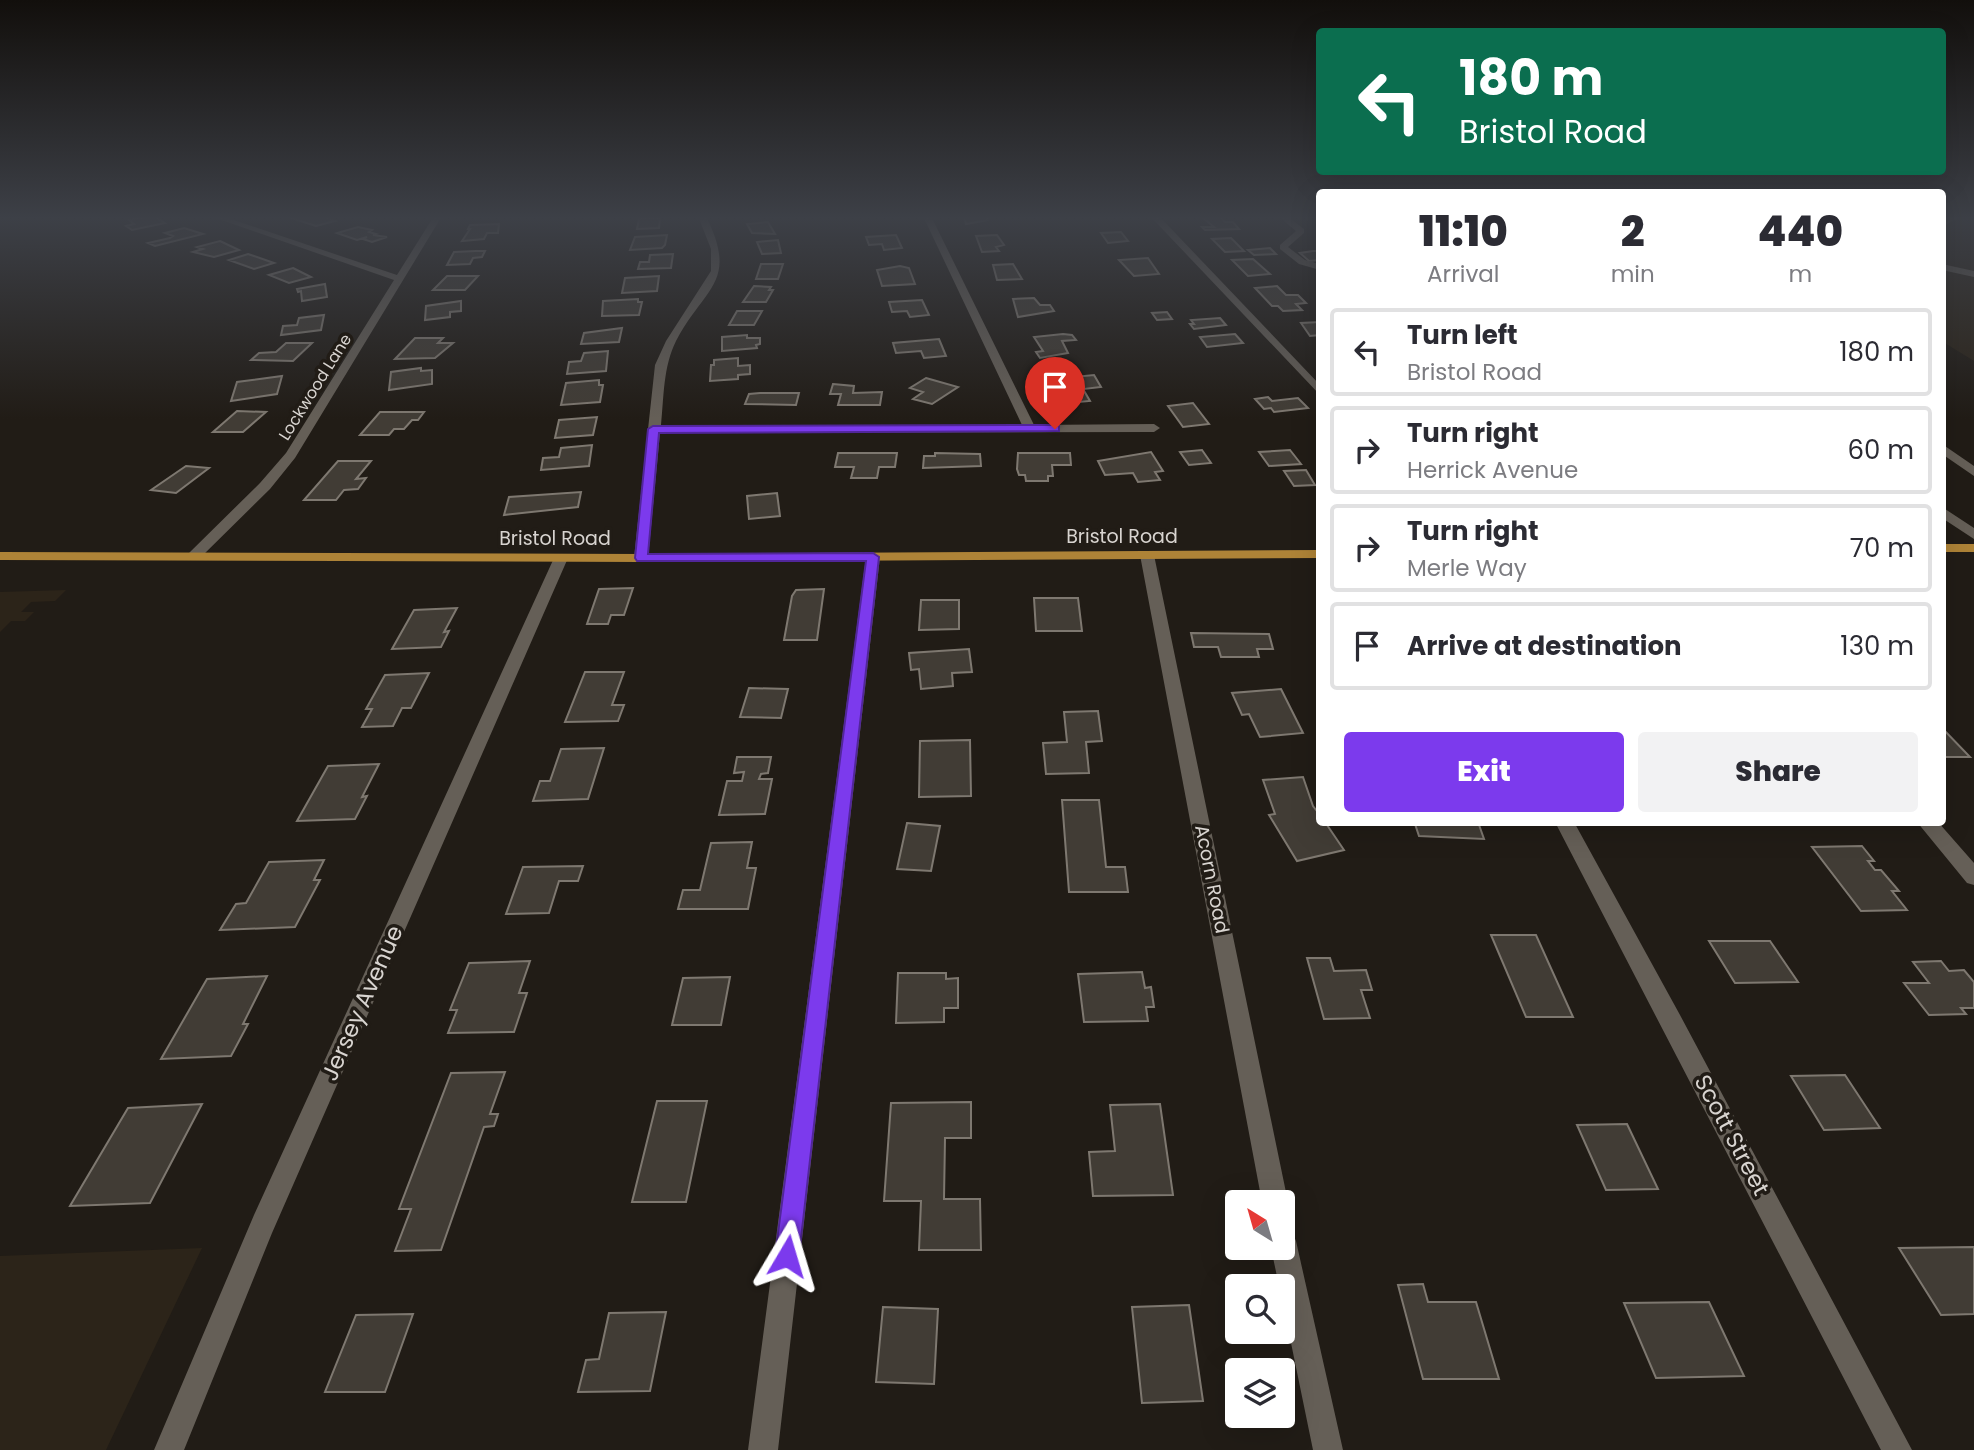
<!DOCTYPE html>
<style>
:root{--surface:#fff;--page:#f2f2f3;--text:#2b2b33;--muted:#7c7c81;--line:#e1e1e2;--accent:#7c3aed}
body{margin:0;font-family:Poppins,sans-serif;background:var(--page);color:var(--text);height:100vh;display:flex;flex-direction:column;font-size:26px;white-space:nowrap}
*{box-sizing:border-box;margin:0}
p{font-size:23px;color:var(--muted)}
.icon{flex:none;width:38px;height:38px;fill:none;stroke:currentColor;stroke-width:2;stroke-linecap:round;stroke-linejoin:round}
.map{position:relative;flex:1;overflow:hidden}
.details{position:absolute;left:1316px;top:189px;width:630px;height:637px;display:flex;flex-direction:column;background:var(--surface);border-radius:7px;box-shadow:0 7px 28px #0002}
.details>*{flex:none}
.guide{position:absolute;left:1316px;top:28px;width:630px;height:147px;border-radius:7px;box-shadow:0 7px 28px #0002;background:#0b6e4f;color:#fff;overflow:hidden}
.needle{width:46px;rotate:323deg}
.buttons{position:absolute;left:1225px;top:1190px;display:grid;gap:14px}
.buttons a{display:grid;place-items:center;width:70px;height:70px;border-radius:7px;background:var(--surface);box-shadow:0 7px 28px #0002;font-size:35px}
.pin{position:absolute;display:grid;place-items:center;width:60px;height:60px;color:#fff;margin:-72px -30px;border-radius:50% 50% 50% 0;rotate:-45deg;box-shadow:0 0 7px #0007}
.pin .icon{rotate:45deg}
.me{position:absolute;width:77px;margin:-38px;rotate:7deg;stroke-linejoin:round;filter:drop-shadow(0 0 5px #0008)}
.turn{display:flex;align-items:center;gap:24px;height:147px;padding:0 28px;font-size:32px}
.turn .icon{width:91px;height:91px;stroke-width:2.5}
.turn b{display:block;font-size:49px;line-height:60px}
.eta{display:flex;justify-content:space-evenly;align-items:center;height:119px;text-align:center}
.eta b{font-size:42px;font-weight:800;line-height:49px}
.action{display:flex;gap:14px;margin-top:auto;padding:14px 28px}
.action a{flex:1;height:80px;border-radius:7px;background:var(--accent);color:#fff;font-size:28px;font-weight:800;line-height:80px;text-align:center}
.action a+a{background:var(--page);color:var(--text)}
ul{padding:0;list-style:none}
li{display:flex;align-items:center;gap:21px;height:88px;margin:0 14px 10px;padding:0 14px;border:4px solid var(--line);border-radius:7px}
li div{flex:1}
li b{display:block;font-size:26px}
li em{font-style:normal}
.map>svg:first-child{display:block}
.built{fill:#2c2419}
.building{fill:#413c35;stroke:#7e7870;stroke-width:2}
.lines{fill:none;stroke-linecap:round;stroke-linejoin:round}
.minor{fill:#655f57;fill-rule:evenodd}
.major{fill:#ae8337;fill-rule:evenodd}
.route{fill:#7c3aed;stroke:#51269a;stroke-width:2}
.labels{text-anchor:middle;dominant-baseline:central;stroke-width:7;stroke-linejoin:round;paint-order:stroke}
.far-street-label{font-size:16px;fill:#d8d4d0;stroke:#211c16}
.street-label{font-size:19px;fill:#d8d4d0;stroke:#211c16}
.near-street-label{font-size:23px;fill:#d8d4d0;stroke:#211c16}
</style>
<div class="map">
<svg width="1974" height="1450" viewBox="0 0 1974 1450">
<rect width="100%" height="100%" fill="#211c16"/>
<path class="built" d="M1943 216H1974V361L1943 342Z
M66 590 55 601 31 602 21 612H34L25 621H11L0 632V592Z
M202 1248 106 1450H0V1256Z"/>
<path class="building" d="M154 216 165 223 132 230 126 226 134 224 129 220Z
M336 216 328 218 335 221 316 226 288 217Z
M964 216H986L988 220 966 224Z
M1219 216 1225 222H1233L1239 229 1205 230 1202 227H1214L1202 217Z
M660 218 659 228 637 229 639 219Z
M768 222 775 234 752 233 747 224Z
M499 224 498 233H487L484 239 462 241 470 229H468L470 225Z
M358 227 372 230 369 232 376 234 373 235 387 237 372 242 363 239 367 237 357 240 337 233Z
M184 228 203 234 155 246 148 243 170 238 173 236 165 233Z
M1121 232 1128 241 1108 243 1101 233Z
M667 235 665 245 662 248 630 250 635 237Z
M896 235 902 248 884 250 882 244 869 245 866 237Z
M997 235 1004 245 996 247 999 251 982 252 976 236Z
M1231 238 1244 251 1225 252 1212 239Z
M778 240 781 253 762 254 757 242Z
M220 241 239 250 214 257 193 252 203 249 197 247Z
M1270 248 1276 254 1254 255 1248 250Z
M476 251H485L482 257 473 258 470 264 447 265 454 252Z
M1313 251H1320V260L1309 261 1300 253Z
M248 254 254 256 274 263 254 269 229 260Z
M673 254 671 268 638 269 640 262H649L650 255Z
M1148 258 1159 274 1134 276 1119 260Z
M1253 259 1270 274 1248 276 1232 260Z
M761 264H783L778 279H756Z
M1013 264 1022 279 997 280 993 265Z
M900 266 909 268 915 284 882 286 877 270Z
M293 268 311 277 289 283 269 275Z
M447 276H478L465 290H433Z
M659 276 657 291 622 293 625 278Z
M325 284 327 297 302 301 301 291 298 292 297 289Z
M754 286 771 287 769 290H773L766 302H743Z
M1277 286 1286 295H1298L1306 303 1296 304 1302 310 1283 311 1278 306H1272L1255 288Z
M1034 298 1040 305H1050L1054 311 1018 317 1013 299Z
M638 299V302H642L639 315 602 316 603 301Z
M922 300 929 315 910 317 907 311 892 312 889 302Z
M461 301V311L450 312V317L425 320 426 306Z
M737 311H762L754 325H729Z
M1167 312 1172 319 1157 320 1152 313Z
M324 315 321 330 281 335 283 326 297 325 299 318Z
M1220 318 1226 325 1194 329 1190 324H1194L1191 320Z
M1320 322V335L1310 336 1301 323Z
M622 328 619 342 581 344 584 333Z
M1063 334 1072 335 1076 340 1062 341 1068 353 1040 358 1036 352 1043 351 1034 337Z
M1235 334 1243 343 1207 347 1200 337Z
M747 335V338H760V344L756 345 757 348 722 351V337Z
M415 338H443L438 343H453L435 358 395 359Z
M939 339 946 356 924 358 921 351 896 353 893 343Z
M286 343H312L293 361 251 360 259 353 276 352Z
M608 351 606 371 567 374 569 362 581 361 584 353Z
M738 358V366L750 365V374L738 375V379L710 381 711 365H714V360Z
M421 368V371L432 370V384L389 390 391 372Z
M1094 375 1101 387 1083 389 1090 401 1067 403 1053 379Z
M282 376 277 394 231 401 237 382Z
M926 378 958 387 932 404 913 399 923 392 910 388Z
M599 380V385H603L600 402 561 405 566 383Z
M833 384 854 386 853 393 882 392 880 405H838L841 394H830Z
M760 393H799L796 405 745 404 749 394Z
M1268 397 1272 401 1298 398 1308 408 1274 412 1271 408 1264 409 1255 399Z
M1193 403 1209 424 1183 427 1168 406Z
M237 411 266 412 243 432H213Z
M380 412H424L418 420H412L404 429H394L389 435H360Z
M597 417 593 435 555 438 559 420Z
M592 445 589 466 541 470 543 458 559 457 561 448Z
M1202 450 1211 463 1189 465 1180 452Z
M1290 450 1301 464 1269 466 1259 452Z
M1151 452 1163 471 1155 472 1160 480 1138 482 1133 473 1105 475 1098 461Z
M838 453H897L895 467H879L877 478H851L854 467H835Z
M935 453 980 454 981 466 923 468 924 456H935Z
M1018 453H1070L1071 465H1052L1053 476H1048V481H1026L1025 475H1019L1017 469Z
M338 461H371L356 479 366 478 358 489 344 490 336 500H304Z
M186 466 209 468 176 493 151 490Z
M1306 470 1315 485 1294 486 1284 471Z
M581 492 578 507 504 515 509 497Z
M777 493 780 516 749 519 747 496Z
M633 588 624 615H611L608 624H587L599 589Z
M824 589 817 640H784L792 596 796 590Z
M1034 598H1078L1082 631H1036Z
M921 600H959V629L919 630Z
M457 608 444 632 449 631 441 647 392 649 414 610Z
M1191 633 1269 634 1273 649H1257L1259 657H1221L1218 647H1194Z
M969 649 972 672 952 673 953 686 921 689 919 669 911 670 909 653Z
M585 672H624L612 705H624L618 721 565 722Z
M429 673 411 708H402L393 726 362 727 372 709H366L385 675Z
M749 688 788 689 781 718 740 717Z
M1281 689 1303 733 1260 737 1249 714 1242 715 1232 693Z
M1098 711 1102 741 1086 742 1089 773 1046 774 1043 743 1067 742 1064 712Z
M1942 729H1943L1970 757H1942Z
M970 740 971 796 919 797 920 741Z
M604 748 588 799 533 801 540 781H550L561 749Z
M737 757H771L768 773 761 774 759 779H772L765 814 719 815 727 781H742L744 772 734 773Z
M379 764 362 797 367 796 355 819 297 821 328 766Z
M1303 777 1313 806 1320 815V822H1325L1344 850 1297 861 1269 815 1275 814 1263 780Z
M1062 800H1099L1106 867H1125L1128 892H1069Z
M1478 822 1484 839 1419 836 1415 824 1391 822Z
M907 823 940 826 931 871 897 869Z
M752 842 747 868H756L748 909H678L683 890H700L711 843Z
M1862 846 1874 861H1868L1875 870H1881L1899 891H1892L1907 910 1861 911 1812 847Z
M324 860 314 880H320L295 927 220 930 236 904 246 903 269 862Z
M583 866 578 881H559L549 913 506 914 523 867Z
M1491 935H1536L1573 1017H1526Z
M1709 941H1770L1798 982 1735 983Z
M1307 958H1330L1334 971 1366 970 1372 990H1361L1370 1018 1324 1019Z
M530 961 519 993H527L514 1032 448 1033 457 1010H450L469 963Z
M1941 961 1949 971 1964 970 1974 982V1008H1961L1966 1014 1929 1015 1904 983H1929L1913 962Z
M1142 972 1145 988 1151 987 1154 1007H1146L1148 1021 1084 1022 1078 974Z
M898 973H946V979L958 978V1008H944V1022L896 1023Z
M267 976 243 1024H248L231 1056 161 1059 207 979Z
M730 977 721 1025H672L683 978Z
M505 1072 490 1114H498L494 1126 484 1127 441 1250 395 1251 411 1209H399L451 1073Z
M1845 1075 1880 1128 1824 1130 1791 1076Z
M657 1101H707L686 1202H632Z
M971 1102V1138H945L944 1199H980L981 1250H919L921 1201H884L891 1103Z
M202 1104 150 1203 70 1206 128 1108Z
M1160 1104 1173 1195 1093 1196 1089 1152 1115 1151 1110 1105Z
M1627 1124 1658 1189 1606 1190 1577 1125Z
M1974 1247V1314L1941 1315 1899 1248Z
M1423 1284 1428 1302H1476L1499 1379H1423L1398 1285Z
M1709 1302 1744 1376 1656 1378 1624 1303Z
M1189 1305 1203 1401 1142 1403 1132 1307Z
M883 1307 938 1309 934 1384 876 1382Z
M666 1312 650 1391 578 1392 586 1360 599 1359 609 1313Z
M413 1314 385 1392H325L356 1315Z"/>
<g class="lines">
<path class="minor" d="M210 216H222L397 275 434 216H442L295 458 270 489 199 559 194 560 187 556 189 553 260 483 286 453 394 280Z
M698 216H706C739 283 705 286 676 341 663 367 664 397 661 425H1022L923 216H931L1034 425 1154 424 1160 428 1154 432 660 433 648 558 641 562 636 561 634 558 655 365 666 341 711 271V249Z
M1150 216H1159L1320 385V395Z
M1278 216H1287L1304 229V233L1288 247 1305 260 1320 264V270L1299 264 1280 249V245L1296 231Z
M1951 216H1961L1942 227V221Z
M1942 264 1974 271V277L1942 270Z
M1942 444 1974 466V476L1942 454Z
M1942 507 1974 528V539L1942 518Z
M1147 551 1154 555 1288 1202 1283 1212V1202H1262L1140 555Z
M873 553 880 557 778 1450H748L866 557Z
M561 554 568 558 272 1233 184 1450H154L254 1215 554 558Z
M1555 822H1574L1680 1015 1912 1450H1881Z
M1917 822H1938L1974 863V885L1967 883Z
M1283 1228 1292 1232 1296 1241 1343 1450H1313L1283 1304V1286H1279L1271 1248H1283Z"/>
<path class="major" d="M1942 544H1974V552H1942Z
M1320 550V558L641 562 0 560V552L641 554Z"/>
</g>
<linearGradient id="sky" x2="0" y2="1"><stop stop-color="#120f0c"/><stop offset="0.52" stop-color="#3d4047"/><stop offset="1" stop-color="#3d4047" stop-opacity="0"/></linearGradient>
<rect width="1974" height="419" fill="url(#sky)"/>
<path class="route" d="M1055 425 1059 426V431L659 433 648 554 873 553 879 557 799 1256 796 1265 787 1268 778 1265 775 1256 866 561H637L635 558 648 429 653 426Z"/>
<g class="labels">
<g class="far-street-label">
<text transform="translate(315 387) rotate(-58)">Lockwood Lane</text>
</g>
<g class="street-label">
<text x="1122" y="536">Bristol Road</text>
<text x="555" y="538">Bristol Road</text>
<text transform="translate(1212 879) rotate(79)">Acorn Road</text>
</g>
<g class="near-street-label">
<text transform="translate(362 1003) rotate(-66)">Jersey Avenue</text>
<text transform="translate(1732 1135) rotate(62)">Scott Street</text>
</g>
</g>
</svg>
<div class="buttons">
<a><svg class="needle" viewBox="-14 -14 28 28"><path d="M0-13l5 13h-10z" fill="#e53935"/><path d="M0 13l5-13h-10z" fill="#7c7c81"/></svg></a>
<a><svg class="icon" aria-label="search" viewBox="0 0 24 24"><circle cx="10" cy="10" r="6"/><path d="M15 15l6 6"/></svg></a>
<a><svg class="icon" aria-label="layers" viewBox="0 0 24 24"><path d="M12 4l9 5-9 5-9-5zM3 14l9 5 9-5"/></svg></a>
</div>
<div class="pin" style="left:1055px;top:429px;background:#d93025"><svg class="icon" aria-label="arrive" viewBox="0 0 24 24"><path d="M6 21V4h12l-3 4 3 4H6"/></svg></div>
<svg class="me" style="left:787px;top:1256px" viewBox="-20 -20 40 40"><path d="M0-17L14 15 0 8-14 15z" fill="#7c3aed" stroke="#fff" stroke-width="4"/></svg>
<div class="guide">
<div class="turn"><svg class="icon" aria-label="left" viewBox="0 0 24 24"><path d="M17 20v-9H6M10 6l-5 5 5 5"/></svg><div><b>180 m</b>Bristol Road</div></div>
</div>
<section class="details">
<div class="eta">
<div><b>11:10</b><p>Arrival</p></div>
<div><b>2</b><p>min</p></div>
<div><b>440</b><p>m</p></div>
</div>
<ul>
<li><svg class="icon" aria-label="left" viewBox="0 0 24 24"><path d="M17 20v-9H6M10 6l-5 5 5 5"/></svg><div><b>Turn left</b><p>Bristol Road</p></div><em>180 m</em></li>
<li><svg class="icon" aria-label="right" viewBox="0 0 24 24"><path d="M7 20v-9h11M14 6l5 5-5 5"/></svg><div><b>Turn right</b><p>Herrick Avenue</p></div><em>60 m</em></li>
<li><svg class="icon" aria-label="right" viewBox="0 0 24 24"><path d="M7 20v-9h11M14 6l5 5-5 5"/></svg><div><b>Turn right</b><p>Merle Way</p></div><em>70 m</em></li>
<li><svg class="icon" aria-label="arrive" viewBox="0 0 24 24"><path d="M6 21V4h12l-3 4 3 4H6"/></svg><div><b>Arrive at destination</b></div><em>130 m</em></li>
</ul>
<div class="action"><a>Exit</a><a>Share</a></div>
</section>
</div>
